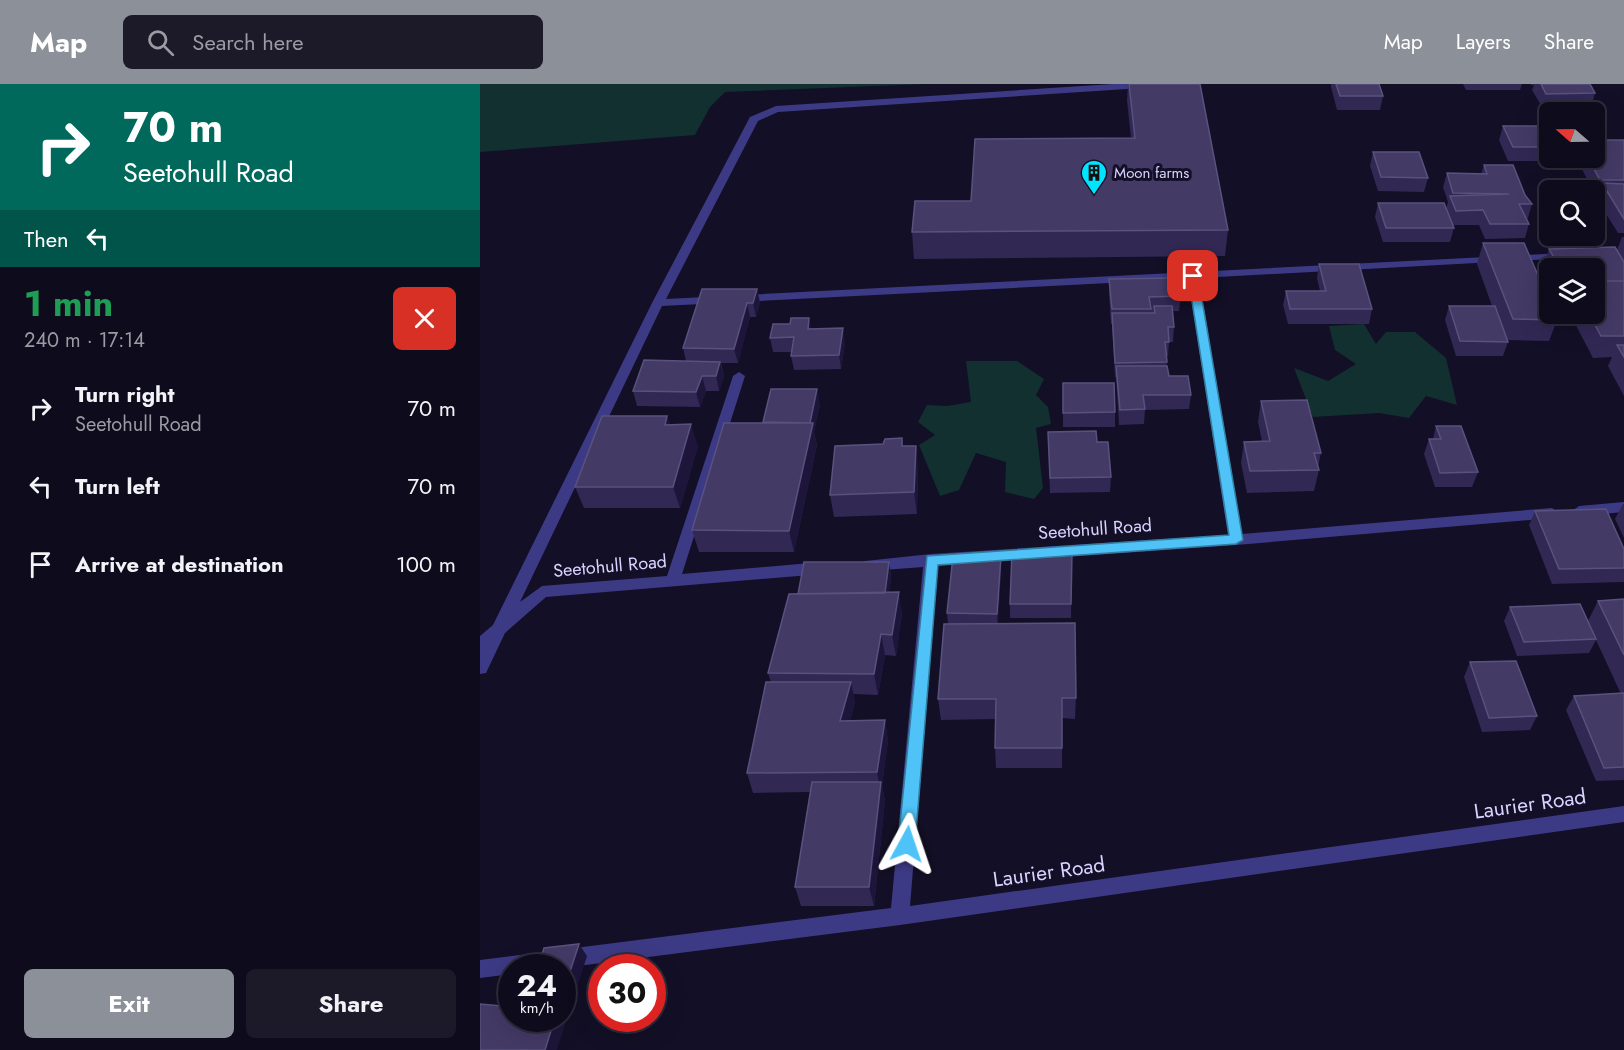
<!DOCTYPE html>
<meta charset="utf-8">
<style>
:root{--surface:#0e0b1c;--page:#1c1929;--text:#f1f3f6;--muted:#9b9ba3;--line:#2e2b3b;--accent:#8c9099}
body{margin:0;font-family:Jost,sans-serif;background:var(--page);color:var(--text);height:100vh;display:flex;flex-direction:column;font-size:22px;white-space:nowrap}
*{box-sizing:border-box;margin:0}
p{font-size:20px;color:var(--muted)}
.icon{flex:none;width:33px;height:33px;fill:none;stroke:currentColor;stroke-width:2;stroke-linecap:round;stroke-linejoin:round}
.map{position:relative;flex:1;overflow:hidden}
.sheet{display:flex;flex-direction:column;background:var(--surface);width:480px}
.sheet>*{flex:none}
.banner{background:#00695c;color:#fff;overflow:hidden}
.needle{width:39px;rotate:290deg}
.buttons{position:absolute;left:1059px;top:18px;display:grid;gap:12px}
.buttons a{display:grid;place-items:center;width:66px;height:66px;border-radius:9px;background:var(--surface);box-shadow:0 6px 24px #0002,0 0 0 2px var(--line);font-size:30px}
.speed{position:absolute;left:18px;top:870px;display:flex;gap:12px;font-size:30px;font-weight:700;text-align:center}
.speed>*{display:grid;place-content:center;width:78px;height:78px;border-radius:50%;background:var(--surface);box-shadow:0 6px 24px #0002,0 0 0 2px var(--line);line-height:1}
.speed small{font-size:15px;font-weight:400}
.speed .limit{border:9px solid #d22;background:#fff;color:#111}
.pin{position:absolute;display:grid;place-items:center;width:51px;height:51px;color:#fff;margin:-26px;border-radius:12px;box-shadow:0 3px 9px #0006}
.me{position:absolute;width:66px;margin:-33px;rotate:5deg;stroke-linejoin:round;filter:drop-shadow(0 0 4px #0008)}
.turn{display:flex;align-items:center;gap:21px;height:126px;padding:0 24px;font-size:27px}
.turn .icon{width:78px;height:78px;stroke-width:2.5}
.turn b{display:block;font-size:42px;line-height:51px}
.then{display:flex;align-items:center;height:57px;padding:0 24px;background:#0003;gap:12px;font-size:22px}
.round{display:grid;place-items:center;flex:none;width:63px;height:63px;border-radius:9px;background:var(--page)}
.summary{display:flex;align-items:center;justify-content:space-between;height:102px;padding:0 24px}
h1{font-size:36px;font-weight:700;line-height:45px;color:#1e9e55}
.primary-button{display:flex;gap:12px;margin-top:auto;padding:12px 24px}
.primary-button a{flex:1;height:69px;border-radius:9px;background:var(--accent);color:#fff;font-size:24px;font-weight:700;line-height:69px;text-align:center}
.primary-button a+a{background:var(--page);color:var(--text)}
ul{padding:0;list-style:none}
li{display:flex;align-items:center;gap:18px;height:78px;padding:0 24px}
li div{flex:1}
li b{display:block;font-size:22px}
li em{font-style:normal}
header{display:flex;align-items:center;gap:36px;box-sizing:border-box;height:84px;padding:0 30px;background:var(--accent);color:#fff}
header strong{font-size:28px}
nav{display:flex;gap:33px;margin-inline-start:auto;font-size:21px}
.search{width:420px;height:54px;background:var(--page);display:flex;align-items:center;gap:15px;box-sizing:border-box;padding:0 21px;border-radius:9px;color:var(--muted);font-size:22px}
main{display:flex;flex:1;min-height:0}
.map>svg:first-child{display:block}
.green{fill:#12302f}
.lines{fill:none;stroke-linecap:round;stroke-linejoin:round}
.street{fill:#3d3a85;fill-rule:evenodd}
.wall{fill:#312854}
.shaded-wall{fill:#1d163a}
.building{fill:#433a66;stroke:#5a527e;stroke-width:1.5}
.route{fill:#4fc3f7;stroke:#337fa1;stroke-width:1.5}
.labels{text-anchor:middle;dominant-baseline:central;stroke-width:6;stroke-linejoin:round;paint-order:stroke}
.far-poi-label{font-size:15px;fill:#d9d4ff;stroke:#130f26;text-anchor:start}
.street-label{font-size:18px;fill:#d9d4ff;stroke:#130f26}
.near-street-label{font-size:21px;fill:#d9d4ff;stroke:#130f26}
</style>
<header>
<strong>Map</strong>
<div class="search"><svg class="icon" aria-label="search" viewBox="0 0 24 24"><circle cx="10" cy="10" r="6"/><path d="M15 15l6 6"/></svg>Search here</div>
<nav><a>Map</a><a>Layers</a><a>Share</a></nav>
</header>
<main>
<section class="sheet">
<div class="banner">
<div class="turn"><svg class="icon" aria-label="right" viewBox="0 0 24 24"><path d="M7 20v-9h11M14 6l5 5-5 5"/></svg><div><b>70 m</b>Seetohull Road</div></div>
<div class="then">Then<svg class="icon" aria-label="left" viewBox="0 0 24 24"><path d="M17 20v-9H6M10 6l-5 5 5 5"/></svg></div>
</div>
<div class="summary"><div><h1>1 min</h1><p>240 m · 17:14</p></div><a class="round" style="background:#d93025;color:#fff"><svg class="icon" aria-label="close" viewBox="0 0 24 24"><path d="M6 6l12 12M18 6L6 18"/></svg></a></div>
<ul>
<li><svg class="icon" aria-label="right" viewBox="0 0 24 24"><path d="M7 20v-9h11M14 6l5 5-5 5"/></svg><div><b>Turn right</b><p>Seetohull Road</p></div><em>70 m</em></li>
<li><svg class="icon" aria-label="left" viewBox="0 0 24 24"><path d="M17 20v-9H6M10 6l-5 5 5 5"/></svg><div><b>Turn left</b></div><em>70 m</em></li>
<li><svg class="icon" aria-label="arrive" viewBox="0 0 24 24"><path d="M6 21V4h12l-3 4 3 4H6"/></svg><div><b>Arrive at destination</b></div><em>100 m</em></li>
</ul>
<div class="primary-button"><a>Exit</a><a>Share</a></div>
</section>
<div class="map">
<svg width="1144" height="966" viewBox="0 0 1144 966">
<rect width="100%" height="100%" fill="#130f26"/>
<path class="green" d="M0 0H446L245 8 230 23 215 51 0 68Z
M884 240 896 260 906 248H935L966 274 977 321 946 312 929 334 899 329 833 333 814 284 848 297 876 280 855 266 849 242Z
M486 277H537L564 295 556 311 568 323 571 340 556 344 563 404 554 415 525 408 526 378 496 369 479 406 460 412 439 361 455 351 438 338 447 321 467 322 491 318Z"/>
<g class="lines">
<path class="street" d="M633 0H682L677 3 298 28 278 37 186 215 1085 169 1091 172 1089 174 719 194 762 450 1072 424 1079 429 1072 434 756 461 458 482 430 822 1144 722V738L420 841 82 884H32V890L0 894V876L411 824 443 483 390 487 385 485 383 481 385 477 451 470 748 451 708 195 182 222 40 518 62 502 187 492 253 292 259 288 265 292 202 490 342 478 347 480 350 484 347 488 342 490 66 513 25 549 6 589 0 590V552L13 541 172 219 270 33 296 22Z
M1144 418V428L1099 432 1092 427 1099 422Z"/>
</g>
<path class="wall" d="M648 0H720L748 146 745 172 434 175 432 148 491 117 651 54 647 16Z
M851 0H899L903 12 900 26H857L851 3Z
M983 0H1042L1040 6H986Z
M1050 0H1110L1115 9 1111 23H1062L1052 6 1054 1H1051Z
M1023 42 1070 57V73L1068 77H1028L1019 56Z
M1144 56V149H1138L1116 114 1118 110H1115L1114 106H1113L1096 74H1114Z
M893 68 948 94 944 108 898 107 890 82Z
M1004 81 1045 111 1052 120 1048 134H1046L1049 140 1045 154 1005 155 999 141H972L974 144 970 158H903L895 133 898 119 966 125 968 118 963 103 967 89 1001 90Z
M1142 153H1144V312L1128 282 1132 273 1113 274 1090 230H1114V184H1070V189L1064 179 1069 165 1137 166Z
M1003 159 1077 236 1069 257 1028 256V258L1023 272H976L965 236 969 222H1012L997 180Z
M839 180 892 225 889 240H808L803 221 806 207H840L837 194Z
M629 195 701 212 699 227H692L694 243 693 258H689L688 272H686L687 282 689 292 711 311 709 325 665 326 664 340 639 341 636 293H635L632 240H631L629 210Z
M277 205 280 219 276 233H270L258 279H241L244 292 239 307H226L220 323 157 322 153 307 206 277 203 264Z
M331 244 365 259 361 285 314 286 311 272 312 268H293L290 254Z
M583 299 635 328V343H583Z
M781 317 841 369 838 383 839 386 834 407 767 409 761 379 764 358 782 357 778 338Z
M340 320 334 348 337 361 314 468H219L212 446Z
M187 332 190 341 218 362 200 424H104L95 403Z
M956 342 998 388 992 403H955L944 370 949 355H953Z
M568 348 617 358 631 393 630 408 570 409Z
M422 354 423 362 438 383 437 430 354 433 350 411 403 360Z
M1143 420H1144V454L1135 435Z
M1055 427 1144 465V498L1072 500 1049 441Z
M592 468 591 534H530V520Z
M521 472V487L518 539 596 614 595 635 582 634V684H516L515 664 516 635 461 636 458 615 468 540 467 529Z
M409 478 411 493 409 509 422 529 416 572 405 571 398 611 373 610 375 618 370 637 405 636 408 657 402 701 405 717 394 822H321L315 803 330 708 273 709 267 689 291 598 288 589 318 510Z
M1144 515V696L1116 697 1086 626 1094 612 1141 610 1116 556 1109 569 1037 572 1024 537 1030 523 1108 537 1118 517Z
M990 578 1057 632 1050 646 1002 648 984 593Z"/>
<path class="shaded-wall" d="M277 205 280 219 276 233 273 219Z
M267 219 270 233 258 279 254 265Z
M329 234 332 248 328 245Z
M363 244 365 259 361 285 359 271Z
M240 278 244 292 239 307 236 292Z
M222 292 226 307 220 323 216 308Z
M337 305 340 320 334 348 337 361 314 468 309 447Z
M187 332 194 354 185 341Z
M211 340 218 362 200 424 193 403Z
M436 362 438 383 437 430 434 408Z
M521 472V487L518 544 517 530Z
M409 478 411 493 407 526 405 511Z
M419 508 422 529 416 572 412 551Z
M401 550 405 571 398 611 394 590Z
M371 598 375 618 365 657 360 637Z
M405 636 408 657 402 701 405 717 394 822 389 803 400 705 397 688Z
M99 860 107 872 77 966H65L75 934H82V912Z"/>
<path class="building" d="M649 0H720L748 146 432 148 435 117H491L495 55 655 54Z
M856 0H899L903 12H860Z
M1061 0H1110L1115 9 1066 10Z
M1023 42H1062L1070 57V63H1033Z
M1114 56H1144V96H1120L1108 74H1114Z
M893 68H939L948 94 901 93Z
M1004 81H1033L1045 111 1052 120H1039L1049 140H1010L1003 126 976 127 970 112 1029 110 973 109 967 89 1007 90Z
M1122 99 1144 100V135Z
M898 119H964L974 144H906Z
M1003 159H1044L1070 219V230H1074L1077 236 1033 235Z
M1135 163 1144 178V197H1114V184H1080L1069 165Z
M839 180H879L892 225H810L806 207H846Z
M698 194 701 212 669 213 671 225H632L629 195Z
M1114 197H1144V252H1121L1109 230H1114Z
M222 205H277L273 219H267L254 265 203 264Z
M674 222H692L694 243H688L689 258H685L687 278 635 279 632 229H675Z
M969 222H1015L1028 258 980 257Z
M311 234H329L328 245 363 244 359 271 311 272 314 253 290 254 293 240H310Z
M1137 261H1144V273Z
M164 276 240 278 236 292H222L216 308 153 307Z
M636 282H687L689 292H708L711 311H663L665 325 640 326Z
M583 299H634L635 328 583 329Z
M291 305H337L330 339 283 338Z
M827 316 841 369H834L839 386 770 387 764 358 790 357 781 317Z
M122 332H187L185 341 211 340 193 403H95Z
M244 339H333L309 447 212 446Z
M956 342H981L998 388 960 389 949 355H961Z
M616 347 617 358H628L631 393 570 394 568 348Z
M422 354V362H436L434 408 350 411 355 362 403 360 405 355Z
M1126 425 1144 465V484L1079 485 1055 427Z
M532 468H592L591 520H530Z
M473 472H521L517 530 467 529Z
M324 478H409L405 509 318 510Z
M419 508 412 551 401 550 394 590 288 589 309 510Z
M1144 515V571L1118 517Z
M1100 520 1116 555 1044 558 1030 523Z
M595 539 596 614H582V664H515L516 615H458L464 540Z
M1036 577 1057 632 1009 634 990 578Z
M286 598H371L360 637 405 636 397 688 267 689Z
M1144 609V683L1124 684 1094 612Z
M332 698H401L389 803H315Z
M99 860 82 912V884H58L64 864Z
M0 920 32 923V934H75L65 966H0Z"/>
<path class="route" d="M713 189 718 192 763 456 756 460 458 481 435 760 432 766 427 768 421 766 418 760 447 472 749 451 708 192Z"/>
<defs>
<symbol id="building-pin" viewBox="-11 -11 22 30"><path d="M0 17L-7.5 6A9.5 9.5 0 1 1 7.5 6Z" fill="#00e5ff" stroke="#130f26"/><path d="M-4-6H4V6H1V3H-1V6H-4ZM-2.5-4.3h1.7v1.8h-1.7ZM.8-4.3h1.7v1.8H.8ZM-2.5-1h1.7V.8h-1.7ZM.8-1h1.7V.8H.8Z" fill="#111"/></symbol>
</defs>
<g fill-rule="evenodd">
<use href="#building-pin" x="599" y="74" width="30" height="40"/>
</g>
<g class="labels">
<g class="far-poi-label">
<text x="634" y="89">Moon farms</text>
</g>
<g class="street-label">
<text transform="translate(615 445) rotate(-4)">Seetohull Road</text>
<text transform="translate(130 482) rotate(-5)">Seetohull Road</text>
</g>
<g class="near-street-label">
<text transform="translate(1050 720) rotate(-8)">Laurier Road</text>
<text transform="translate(569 788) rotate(-8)">Laurier Road</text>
</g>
</g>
</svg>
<div class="buttons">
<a><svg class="needle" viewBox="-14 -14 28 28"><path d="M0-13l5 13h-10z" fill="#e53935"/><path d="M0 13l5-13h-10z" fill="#9b9ba3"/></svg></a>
<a><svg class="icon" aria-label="search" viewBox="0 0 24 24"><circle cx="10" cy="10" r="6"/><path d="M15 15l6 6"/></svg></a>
<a><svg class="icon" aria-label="layers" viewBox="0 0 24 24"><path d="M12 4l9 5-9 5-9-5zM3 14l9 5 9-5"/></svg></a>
</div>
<div class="speed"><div>24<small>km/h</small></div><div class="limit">30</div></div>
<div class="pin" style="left:713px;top:192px;background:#d93025"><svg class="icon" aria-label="arrive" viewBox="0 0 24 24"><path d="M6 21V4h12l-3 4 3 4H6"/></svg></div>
<svg class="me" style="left:427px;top:760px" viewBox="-20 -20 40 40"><path d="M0-17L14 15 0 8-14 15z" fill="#4fc3f7" stroke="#fff" stroke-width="4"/></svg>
</div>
</main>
